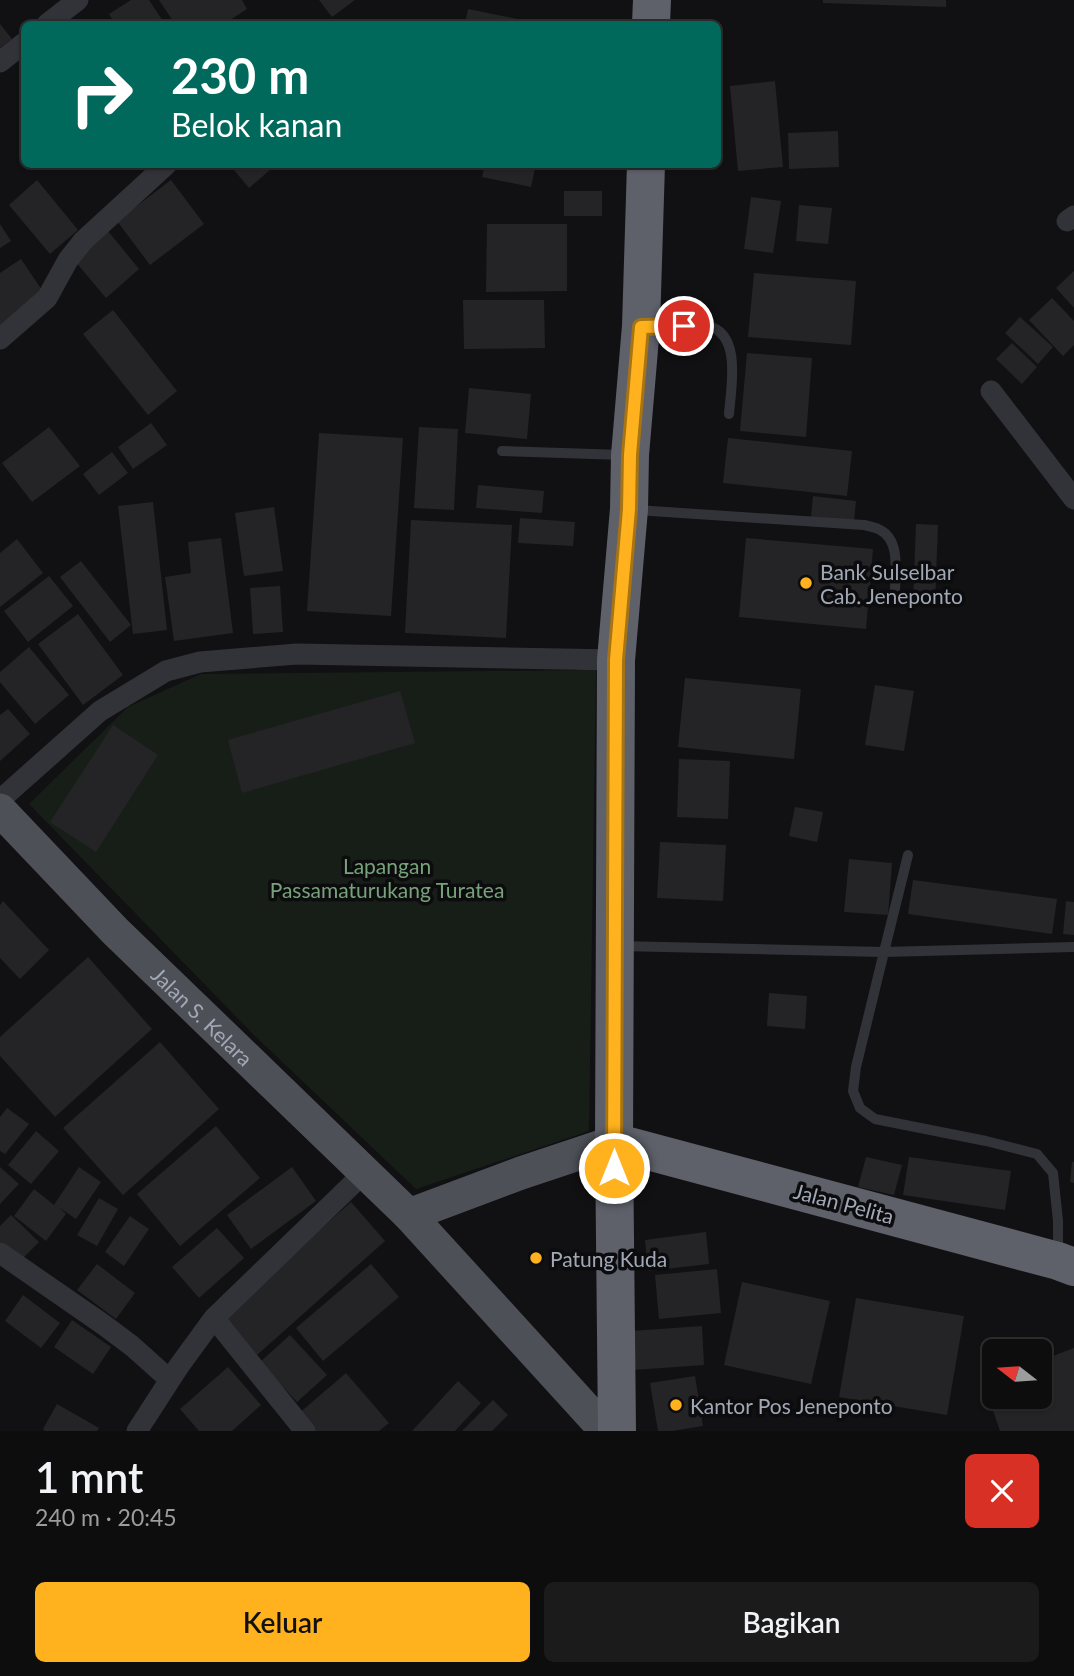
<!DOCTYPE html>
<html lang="id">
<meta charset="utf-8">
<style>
:root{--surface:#0d0d0e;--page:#1b1b1c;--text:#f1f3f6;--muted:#9a9c9e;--line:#2d2d2e;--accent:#ffb21d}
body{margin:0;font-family:Lato,sans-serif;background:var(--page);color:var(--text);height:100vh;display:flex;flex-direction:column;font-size:26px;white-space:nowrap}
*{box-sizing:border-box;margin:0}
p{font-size:23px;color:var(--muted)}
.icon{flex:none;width:38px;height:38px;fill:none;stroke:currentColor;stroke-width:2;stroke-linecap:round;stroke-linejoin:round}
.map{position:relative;height:1431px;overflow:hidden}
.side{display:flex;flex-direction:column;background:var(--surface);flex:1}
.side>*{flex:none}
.top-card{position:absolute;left:21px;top:21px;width:700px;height:147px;border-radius:10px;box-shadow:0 2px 5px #0004,0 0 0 2px var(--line);background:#00695c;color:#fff;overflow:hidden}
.needle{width:46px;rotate:287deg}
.buttons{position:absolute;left:982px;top:1339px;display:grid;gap:14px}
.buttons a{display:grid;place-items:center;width:70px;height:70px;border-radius:10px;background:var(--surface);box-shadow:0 2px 5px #0004,0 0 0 2px var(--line);font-size:35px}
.pin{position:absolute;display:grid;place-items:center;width:60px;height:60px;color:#fff;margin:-30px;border:4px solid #fff;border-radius:50%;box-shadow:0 2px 7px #0007}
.me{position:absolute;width:77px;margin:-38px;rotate:0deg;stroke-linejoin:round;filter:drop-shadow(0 0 5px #0008)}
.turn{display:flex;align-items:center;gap:24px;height:147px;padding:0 35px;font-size:32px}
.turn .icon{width:91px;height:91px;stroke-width:2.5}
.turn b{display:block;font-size:49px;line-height:60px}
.round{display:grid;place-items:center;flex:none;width:74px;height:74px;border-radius:10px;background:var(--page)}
.head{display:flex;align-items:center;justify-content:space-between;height:119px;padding:0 35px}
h1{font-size:42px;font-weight:600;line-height:52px}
.primary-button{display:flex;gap:14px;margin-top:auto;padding:14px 35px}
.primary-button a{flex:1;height:80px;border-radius:10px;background:var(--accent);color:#111;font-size:28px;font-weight:600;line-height:80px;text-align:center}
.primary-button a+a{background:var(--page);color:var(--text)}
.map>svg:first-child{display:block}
.green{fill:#171e18}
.building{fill:#242427}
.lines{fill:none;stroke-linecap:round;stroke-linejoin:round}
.lane{stroke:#323338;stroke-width:10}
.street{stroke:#323338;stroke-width:21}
.primary{stroke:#4e5058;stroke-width:33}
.highway{stroke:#5e616a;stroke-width:38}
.route-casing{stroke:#a67413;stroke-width:18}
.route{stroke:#ffb21d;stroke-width:12}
.poi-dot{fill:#ffb21d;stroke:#0c0c0e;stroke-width:2.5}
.labels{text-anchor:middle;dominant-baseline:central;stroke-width:7;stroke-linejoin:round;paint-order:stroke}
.poi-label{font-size:21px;fill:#a1a8b5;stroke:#0c0c0e;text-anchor:start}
.park-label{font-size:21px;fill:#77a279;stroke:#0c0c0e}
.street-label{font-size:21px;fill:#a1a8b5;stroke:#0c0c0e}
</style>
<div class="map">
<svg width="1074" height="1431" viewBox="0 0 1074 1431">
<rect width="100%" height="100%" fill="#111113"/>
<path class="green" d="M596 670 589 1131 416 1189 254 1035 29 804 128 707 201 674Z"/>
<path class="building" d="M131 0H149L165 24H115L109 14Z
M159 0H242L247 9 224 24H175Z
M319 0H355L332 17Z
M823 0H946V7L823 3Z
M468 9 537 23V24H465Z
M0 24 12 39 0 48Z
M775 81 783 167 738 171 730 86Z
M838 131 839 167 789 169 788 133Z
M229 164H277L249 188Z
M485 164H536L531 187 482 177Z
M37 180 78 230 50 254 9 205Z
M171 180 204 224 150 265 117 221Z
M564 191H602V216H564Z
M751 197 781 201 773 253 744 249Z
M799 205 832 208 828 244 796 241Z
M0 224 11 241 0 248Z
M487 224H567V291L486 292Z
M108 231 139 269 106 298 74 260Z
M21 259 46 296 0 326V273Z
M1074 271V308L1056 288Z
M754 273 856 281 851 345 748 337Z
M1052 298 1074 321V345L1063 356 1029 320Z
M463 300H544L545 348 464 349Z
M113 310 177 391 148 415 83 334Z
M1020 317 1053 347 1038 364 1005 333Z
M1012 343 1037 367 1022 384 996 359Z
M747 353 812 358 806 437 740 431Z
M469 388 531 394 527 439 465 433Z
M151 423 167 445 133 469 118 447Z
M49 427 80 466 32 502 2 463Z
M419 427 458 429 454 510 414 508Z
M319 433 403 438 391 616 307 611Z
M728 438 852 451 847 496 723 483Z
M112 452 128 473 99 495 83 474Z
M478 485 544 491 542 513 476 508Z
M813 496 856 501 854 521 811 517Z
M153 502 167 630 133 634 118 506Z
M274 507 283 571 244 576 235 513Z
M520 518 575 522 573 546 518 543Z
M411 520 512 525 506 638 405 633Z
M916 524 938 525 935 603H913Z
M221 538 233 633 174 641 165 577 191 573 188 542Z
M746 538 873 549 866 629 739 617Z
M17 539 43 573 0 607V553Z
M81 561 131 625 110 642 60 577Z
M49 576 73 606 28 642 4 611Z
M280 586 283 632 253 634 250 588Z
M78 614 123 675 83 705 38 644Z
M29 647 69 695 35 724 0 682V672Z
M685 678 801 689 794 759 678 747Z
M875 685 914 691 904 751 865 745Z
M400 691 415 743 242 793 228 740Z
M8 709 30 734 0 761V715Z
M113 725 158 755 96 852 50 822Z
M679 759 730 761 728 819 677 817Z
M795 807 823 812 817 842 789 836Z
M660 842 726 845 723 901 657 898Z
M849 859 892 863 888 915 844 912Z
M913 880 1057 899 1052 934 908 914Z
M3 901 49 950 20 979 0 958V905Z
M1066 901 1074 902V935L1063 934Z
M88 957 152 1029 55 1117 0 1056V1037Z
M769 993 807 996 805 1029 767 1026Z
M160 1042 219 1109 123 1195 63 1128Z
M7 1108 29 1124 5 1154 0 1151V1117Z
M216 1126 260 1178 180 1246 137 1194Z
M36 1131 59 1151 31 1184 8 1165Z
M866 1157 902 1165 894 1195 858 1187Z
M909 1157 1011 1171 1005 1210 903 1195Z
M1072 1162H1074V1183L1070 1182Z
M0 1167 19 1184 0 1204Z
M79 1167 101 1182 76 1219 60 1208 66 1214 46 1241 14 1216 34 1189 54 1205Z
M292 1167 316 1201 251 1249 227 1215Z
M99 1198 118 1209 97 1246 77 1235Z
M351 1202 385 1241 257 1355 222 1317Z
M11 1215 39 1242 20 1261 0 1242V1226Z
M130 1216 149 1229 124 1266 105 1252Z
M217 1228 244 1258 199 1298 172 1267Z
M706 1232 709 1264 648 1271 645 1240Z
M97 1264 135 1293 116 1319 77 1290Z
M371 1264 399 1297 323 1361 296 1328Z
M717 1269 721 1313 659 1319 655 1275Z
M742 1282 830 1301 811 1384 724 1365Z
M23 1295 60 1323 41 1348 5 1321Z
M856 1298 964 1316 947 1415 839 1397Z
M72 1320 111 1347 93 1374 54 1347Z
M702 1326 704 1365 619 1371 617 1332Z
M290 1335 327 1375 297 1402 260 1362Z
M1074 1348V1431H1000L983 1381 994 1377V1396H1040V1361Z
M228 1367 261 1405 232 1431H199L180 1409Z
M346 1373 389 1423 379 1431H311L297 1415Z
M695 1376 703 1426 672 1431H658L650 1383Z
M458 1381 481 1403 455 1431H412Z
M493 1400 508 1415 492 1431H462Z
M57 1404 99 1428 97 1431H45L43 1429Z"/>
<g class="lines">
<path class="lane" d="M647 326C663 326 694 323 708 326 742 334 731 387 729 414
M502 451 624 455
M636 510 864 525C869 526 875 527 880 530 901 540 895 574 895 592
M619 946 884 952 908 855
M1058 1254V1221L1053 1173 1037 1154 986 1141 875 1119 860 1108 853 1091 856 1067 884 952 1074 947"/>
<path class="street" d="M47 24 78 0
M0 62 24 43
M1067 221 1074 216
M0 339 47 298 68 260 83 241 167 164
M991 391 1074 499
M0 800 100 711 166 671 200 662 297 654 616 660
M0 1253 104 1325 132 1346 170 1380
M214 1318 305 1431
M137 1431 179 1366 214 1318 365 1172"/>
<g class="primary">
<path id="s1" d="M0 810 115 931 409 1215 606 1431"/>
<path d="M409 1215 521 1173 614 1142"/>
</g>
<path class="highway" d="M651 24 652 0
M614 1142 1058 1261 1074 1267
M617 1431 614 1142 616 660 629 509 630 455 641 326 646 164"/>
</g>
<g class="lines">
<defs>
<path id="route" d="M614 1168 616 660 629 509 630 455 641 327 684 326"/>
</defs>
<use href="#route" class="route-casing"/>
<use href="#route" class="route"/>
</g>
<g class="poi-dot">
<circle cx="806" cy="583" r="7"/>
<circle cx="536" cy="1258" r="7"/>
<circle cx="676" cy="1405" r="7"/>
</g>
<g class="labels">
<g class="poi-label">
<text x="820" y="571">Bank Sulselbar<tspan x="820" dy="24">Cab. Jeneponto</tspan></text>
<text x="550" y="1258">Patung Kuda</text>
<text x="690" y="1405">Kantor Pos Jeneponto</text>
</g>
<g class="park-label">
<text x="387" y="865">Lapangan<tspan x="387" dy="24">Passamaturukang Turatea</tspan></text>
</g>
<g class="street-label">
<text stroke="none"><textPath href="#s1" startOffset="289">Jalan S. Kelara</textPath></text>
<text transform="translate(844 1203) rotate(15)">Jalan Pelita</text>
</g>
</g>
</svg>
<div class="buttons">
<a><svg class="needle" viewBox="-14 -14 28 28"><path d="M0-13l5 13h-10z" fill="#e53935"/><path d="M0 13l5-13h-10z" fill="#9a9c9e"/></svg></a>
</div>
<div class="pin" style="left:684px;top:326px;background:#d93025"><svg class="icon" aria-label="arrive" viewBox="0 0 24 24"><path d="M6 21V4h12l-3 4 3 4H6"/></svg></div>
<svg class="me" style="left:614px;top:1168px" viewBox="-20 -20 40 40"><circle r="17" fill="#ffb21d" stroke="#fff" stroke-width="3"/><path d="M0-11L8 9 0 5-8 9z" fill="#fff"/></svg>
<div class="top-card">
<div class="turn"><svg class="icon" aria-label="right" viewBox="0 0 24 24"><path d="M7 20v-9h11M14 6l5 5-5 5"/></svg><div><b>230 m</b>Belok kanan</div></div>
</div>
</div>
<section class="side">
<div class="head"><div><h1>1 mnt</h1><p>240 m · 20:45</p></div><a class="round" style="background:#d93025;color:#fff"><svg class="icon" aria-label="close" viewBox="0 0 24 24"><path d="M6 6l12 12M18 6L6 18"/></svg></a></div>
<div class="primary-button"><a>Keluar</a><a>Bagikan</a></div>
</section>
